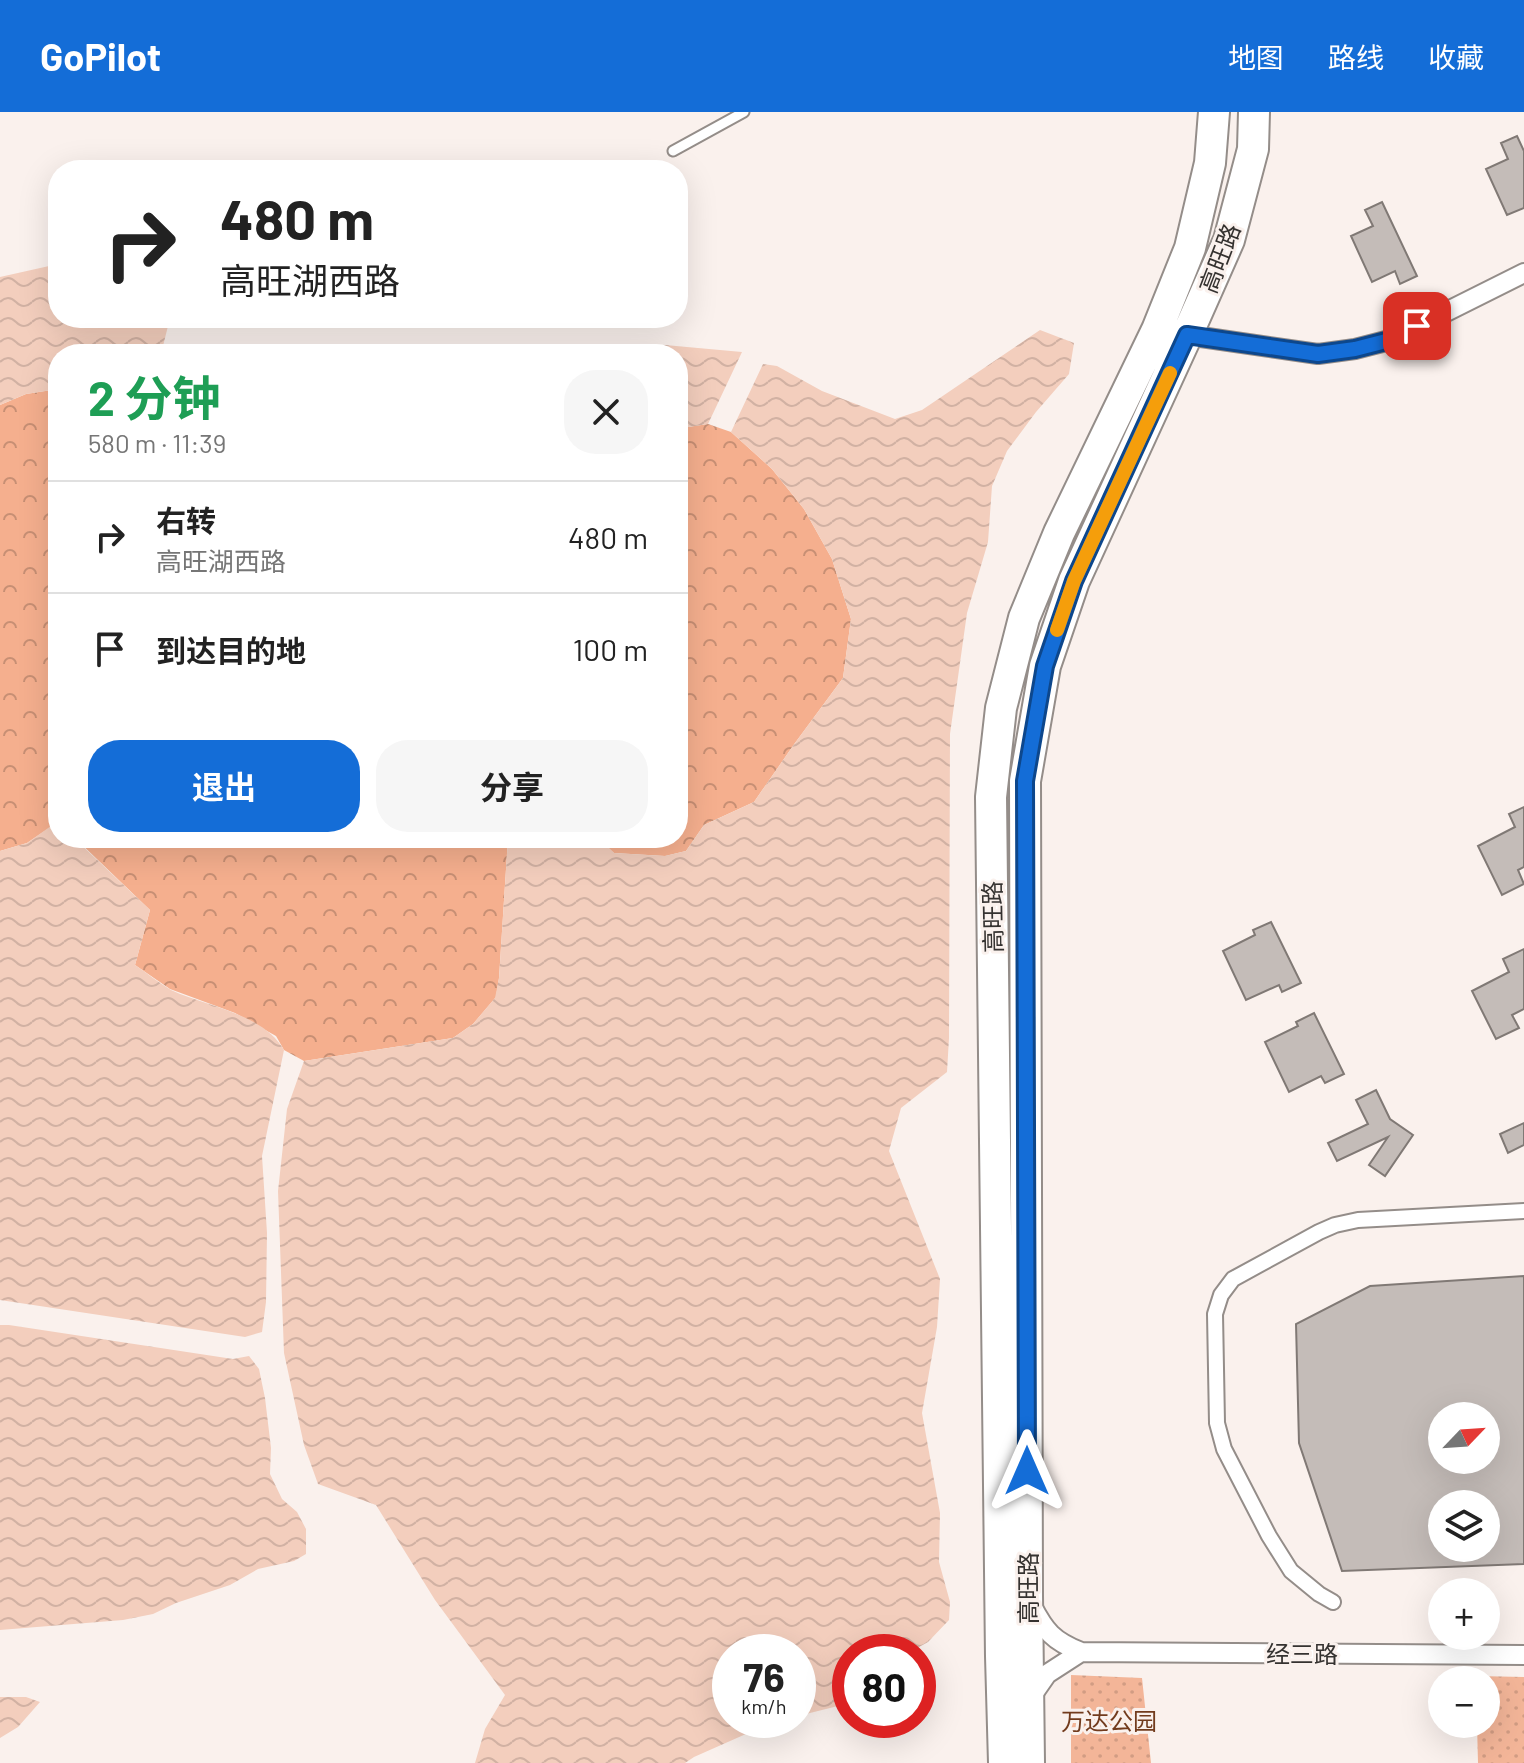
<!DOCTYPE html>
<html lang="zh">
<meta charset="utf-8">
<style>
:root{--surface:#fff;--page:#f6f6f6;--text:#222;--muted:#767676;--line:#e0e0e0;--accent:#146dd7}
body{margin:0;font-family:Barlow,"Noto Sans SC",sans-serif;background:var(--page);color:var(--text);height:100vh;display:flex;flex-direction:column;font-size:30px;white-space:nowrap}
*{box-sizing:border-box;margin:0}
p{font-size:26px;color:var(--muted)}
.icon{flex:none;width:44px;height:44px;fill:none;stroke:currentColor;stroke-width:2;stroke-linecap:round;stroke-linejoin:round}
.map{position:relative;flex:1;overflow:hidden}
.panel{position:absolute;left:48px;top:232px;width:640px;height:504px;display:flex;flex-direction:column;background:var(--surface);border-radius:32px;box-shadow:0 8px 32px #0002}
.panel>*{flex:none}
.top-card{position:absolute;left:48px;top:48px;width:640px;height:168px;border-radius:32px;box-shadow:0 8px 32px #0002;background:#fff;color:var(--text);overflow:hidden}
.needle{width:52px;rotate:65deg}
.controls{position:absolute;left:1428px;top:1290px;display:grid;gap:16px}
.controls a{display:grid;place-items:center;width:72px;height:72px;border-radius:50%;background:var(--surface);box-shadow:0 8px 32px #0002;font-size:40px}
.speed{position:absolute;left:712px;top:1522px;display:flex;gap:16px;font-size:40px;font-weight:700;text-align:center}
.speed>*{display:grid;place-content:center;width:104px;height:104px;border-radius:50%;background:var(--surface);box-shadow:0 8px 32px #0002;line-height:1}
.speed small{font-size:20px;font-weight:400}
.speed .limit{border:12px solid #d22;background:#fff;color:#111}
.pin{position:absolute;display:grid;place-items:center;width:68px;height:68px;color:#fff;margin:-34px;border-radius:16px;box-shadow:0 4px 12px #0006}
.me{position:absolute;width:88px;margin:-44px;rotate:0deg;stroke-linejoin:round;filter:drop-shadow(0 0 6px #0008)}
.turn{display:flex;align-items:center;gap:28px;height:168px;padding:0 40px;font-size:36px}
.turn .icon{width:104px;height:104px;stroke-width:2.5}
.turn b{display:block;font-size:56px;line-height:68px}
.round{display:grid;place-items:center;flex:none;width:84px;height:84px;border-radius:32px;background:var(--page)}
.summary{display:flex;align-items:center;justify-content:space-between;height:136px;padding:0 40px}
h1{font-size:48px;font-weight:700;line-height:60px;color:#1e9e55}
.button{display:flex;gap:16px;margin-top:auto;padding:16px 40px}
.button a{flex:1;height:92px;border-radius:32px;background:var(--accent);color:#fff;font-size:32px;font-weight:700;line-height:92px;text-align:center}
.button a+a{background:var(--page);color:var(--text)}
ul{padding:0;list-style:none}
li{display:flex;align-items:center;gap:24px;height:112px;padding:0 40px;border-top:2px solid var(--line)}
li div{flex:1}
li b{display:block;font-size:30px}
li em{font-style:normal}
header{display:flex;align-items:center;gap:48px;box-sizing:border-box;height:112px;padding:0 40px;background:var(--accent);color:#fff}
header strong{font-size:38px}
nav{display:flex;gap:44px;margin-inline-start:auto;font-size:28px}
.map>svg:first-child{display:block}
.forest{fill:url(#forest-crowns)}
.park{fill:url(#park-dots)}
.water{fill:url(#water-waves)}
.building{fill:#c4bcb8;stroke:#807975;stroke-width:2;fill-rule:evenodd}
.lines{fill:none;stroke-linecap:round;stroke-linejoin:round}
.service-casing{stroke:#948d89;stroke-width:13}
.pedestrian-casing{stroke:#948d89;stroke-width:18}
.minor-casing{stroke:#948d89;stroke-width:22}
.trunk-casing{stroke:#948d89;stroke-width:34}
.service{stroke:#fff;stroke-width:9}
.pedestrian{stroke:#fff;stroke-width:14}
.minor{stroke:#fff;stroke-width:18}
.trunk{stroke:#fff;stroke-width:30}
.route-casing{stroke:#0d478c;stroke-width:20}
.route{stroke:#146dd7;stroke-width:14}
.slow{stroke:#f59e0b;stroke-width:14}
.labels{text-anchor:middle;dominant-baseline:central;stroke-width:6;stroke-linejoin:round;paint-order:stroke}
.street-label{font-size:24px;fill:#353230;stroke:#faf1ed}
.park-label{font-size:24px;fill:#723b1d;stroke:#faf1ed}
</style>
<header>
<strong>GoPilot</strong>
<nav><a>地图</a><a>路线</a><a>收藏</a></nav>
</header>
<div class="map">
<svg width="1524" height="1651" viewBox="0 0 1524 1651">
<defs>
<pattern id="forest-crowns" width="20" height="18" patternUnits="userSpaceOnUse" patternTransform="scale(2)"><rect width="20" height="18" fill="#f5af8e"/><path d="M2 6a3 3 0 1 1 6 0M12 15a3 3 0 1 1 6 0" fill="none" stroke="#c78f74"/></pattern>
<pattern id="park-dots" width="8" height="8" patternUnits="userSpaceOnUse" patternTransform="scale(2)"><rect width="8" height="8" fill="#f3b598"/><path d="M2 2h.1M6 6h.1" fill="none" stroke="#d19c83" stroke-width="1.8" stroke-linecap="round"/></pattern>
<pattern id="water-waves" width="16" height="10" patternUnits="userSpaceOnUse" patternTransform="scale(2)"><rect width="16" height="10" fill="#f3cebd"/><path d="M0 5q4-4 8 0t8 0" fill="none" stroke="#d1b1a3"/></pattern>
</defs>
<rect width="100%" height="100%" fill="#faf1ed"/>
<path class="forest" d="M58 277V710L27 731 0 739V293L26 282Z
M708 312 731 320 772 357 804 397 832 447 851 507 843 566 795 631 754 690 704 713 686 739 665 744 614 741 598 726H678V321L688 315Z
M75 726H508L499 866 496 885 473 912 453 926 304 949 284 938 276 924 235 901 170 877 135 853 150 798Z"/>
<path class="park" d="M1071 1563 1142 1566 1151 1651H1071Z
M1476 1564 1524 1565V1651H1478L1477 1612H1486V1568H1476Z"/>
<path class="water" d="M58 152V206H170L161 242H58V277L26 282 0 293V165Z
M1040 218 1074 231 1069 262 1036 300 1007 339 992 374 988 430 967 501 950 622 949 926 947 960 901 996 889 1039 940 1167 937 1215 922 1301 940 1401 939 1450 950 1490 949 1508 928 1530 910 1540H850V1584L838 1594 798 1604V1540H730V1608H783L771 1611 694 1645 685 1651H475L485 1617 505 1583 435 1488 376 1393 318 1372 304 1333 284 1241 278 1079 287 997 304 949 453 926 473 912 495 886 499 866 508 726H598L614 741 665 744 686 739 704 713 754 690 795 631 843 566 851 507 832 447 804 397 772 357 731 320 763 252 777 254 822 279 895 307 922 298Z
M665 233 742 240 708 312 688 315 678 321V242H645Z
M58 709V726H74L150 798 135 853C147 861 159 871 171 878 207 895 263 901 284 938L262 1044 267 1121 266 1190 262 1220 245 1225 0 1188V739L27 731Z
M0 1213H9L233 1247 249 1244 259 1257 265 1286 271 1336 270 1362 282 1387 297 1400 306 1417V1442L294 1449 258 1457 230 1473 176 1491 153 1502 123 1508 0 1518Z
M0 1585H26L40 1590 18 1615 0 1626Z"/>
<path class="building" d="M1517 24 1524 39V96L1507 103 1486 57 1508 47 1501 31Z
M1382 90 1417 164 1400 172 1395 159 1372 170 1351 124 1373 114 1365 98Z
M1524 695V755L1518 758 1524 772 1502 783 1478 734 1515 715 1509 702Z
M1271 810 1301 871 1282 880 1279 873 1246 888 1223 839 1255 823 1253 818Z
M1524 837V897L1512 903 1519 916 1496 927 1472 879 1509 860 1503 847Z
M1314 901 1344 962 1325 971 1321 964 1289 980 1265 930 1298 914 1296 910Z
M1376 978 1390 1007 1413 1023 1385 1064 1369 1053 1388 1025 1337 1049 1328 1031 1368 1012 1356 988Z
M1524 1011V1033L1508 1041 1500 1022Z
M1524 1164V1452L1342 1459 1299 1331 1296 1212 1370 1174ZM1442 1304H1486V1348H1442ZM1442 1392H1486V1436H1442Z"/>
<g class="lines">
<defs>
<path id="service" d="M673 39 744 0"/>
<path id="pedestrian" d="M1333 1490 1319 1482 1291 1459 1269 1424 1224 1337 1217 1311 1215 1202 1221 1183 1233 1167 1319 1120 1335 1113 1358 1108 1524 1099"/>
<path id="minor" d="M1180 222 1318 242 1355 237 1390 228 1524 161
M1032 1494C1045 1519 1053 1529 1081 1540L1524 1543
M1031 1585 1047 1562 1081 1540"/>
<path id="trunk" d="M1004 1651 1001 1544 991 685 1001 596 1024 506 1059 421 1157 218 1190 136 1210 51 1214 0
M1029 1651 1027 1484 1025 669 1045 554 1074 469 1187 223 1229 128 1253 37 1254 0"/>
</defs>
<use href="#service" class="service-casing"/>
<use href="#pedestrian" class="pedestrian-casing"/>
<use href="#minor" class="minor-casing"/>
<use href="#trunk" class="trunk-casing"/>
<use href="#service" class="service"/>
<use href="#pedestrian" class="pedestrian"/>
<use href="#minor" class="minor"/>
<use href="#trunk" class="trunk"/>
</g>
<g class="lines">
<defs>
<path id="route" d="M1027 1359 1025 669 1045 554 1074 469 1187 223 1318 242 1355 237 1390 228 1417 214"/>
</defs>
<use href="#route" class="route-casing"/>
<use href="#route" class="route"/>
<path class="slow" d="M1057 518 1074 469 1170 261"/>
</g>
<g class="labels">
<g class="street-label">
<text transform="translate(1219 146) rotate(-69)">高旺路</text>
<text transform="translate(992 805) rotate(-91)">高旺路</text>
<text transform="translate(1027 1476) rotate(-90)">高旺路</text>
<text x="1302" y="1541">经三路</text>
</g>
<g class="park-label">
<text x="1109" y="1608">万达公园</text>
</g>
</g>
</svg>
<div class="controls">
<a><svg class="needle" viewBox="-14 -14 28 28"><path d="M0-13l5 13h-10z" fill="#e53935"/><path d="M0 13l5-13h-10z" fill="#767676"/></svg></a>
<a><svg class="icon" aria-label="layers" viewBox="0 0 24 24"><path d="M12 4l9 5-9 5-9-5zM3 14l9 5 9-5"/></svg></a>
<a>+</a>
<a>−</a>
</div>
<div class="speed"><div>76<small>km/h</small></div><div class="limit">80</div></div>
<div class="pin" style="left:1417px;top:214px;background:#d93025"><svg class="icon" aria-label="arrive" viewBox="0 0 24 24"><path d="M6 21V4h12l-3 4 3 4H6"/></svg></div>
<svg class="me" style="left:1027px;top:1359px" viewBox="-20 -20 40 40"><path d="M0-17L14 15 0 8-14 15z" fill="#146dd7" stroke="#fff" stroke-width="4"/></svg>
<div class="top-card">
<div class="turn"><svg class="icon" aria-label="right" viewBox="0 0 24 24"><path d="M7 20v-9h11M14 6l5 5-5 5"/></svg><div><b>480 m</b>高旺湖西路</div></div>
</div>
<section class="panel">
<div class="summary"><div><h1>2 分钟</h1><p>580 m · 11:39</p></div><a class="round"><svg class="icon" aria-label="close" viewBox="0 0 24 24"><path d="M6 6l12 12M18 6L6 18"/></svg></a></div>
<ul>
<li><svg class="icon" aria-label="right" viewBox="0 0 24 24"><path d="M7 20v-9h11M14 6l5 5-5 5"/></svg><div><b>右转</b><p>高旺湖西路</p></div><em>480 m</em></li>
<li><svg class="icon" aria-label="arrive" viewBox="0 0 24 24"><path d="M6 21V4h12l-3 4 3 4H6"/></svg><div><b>到达目的地</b></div><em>100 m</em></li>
</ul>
<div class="button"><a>退出</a><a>分享</a></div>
</section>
</div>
